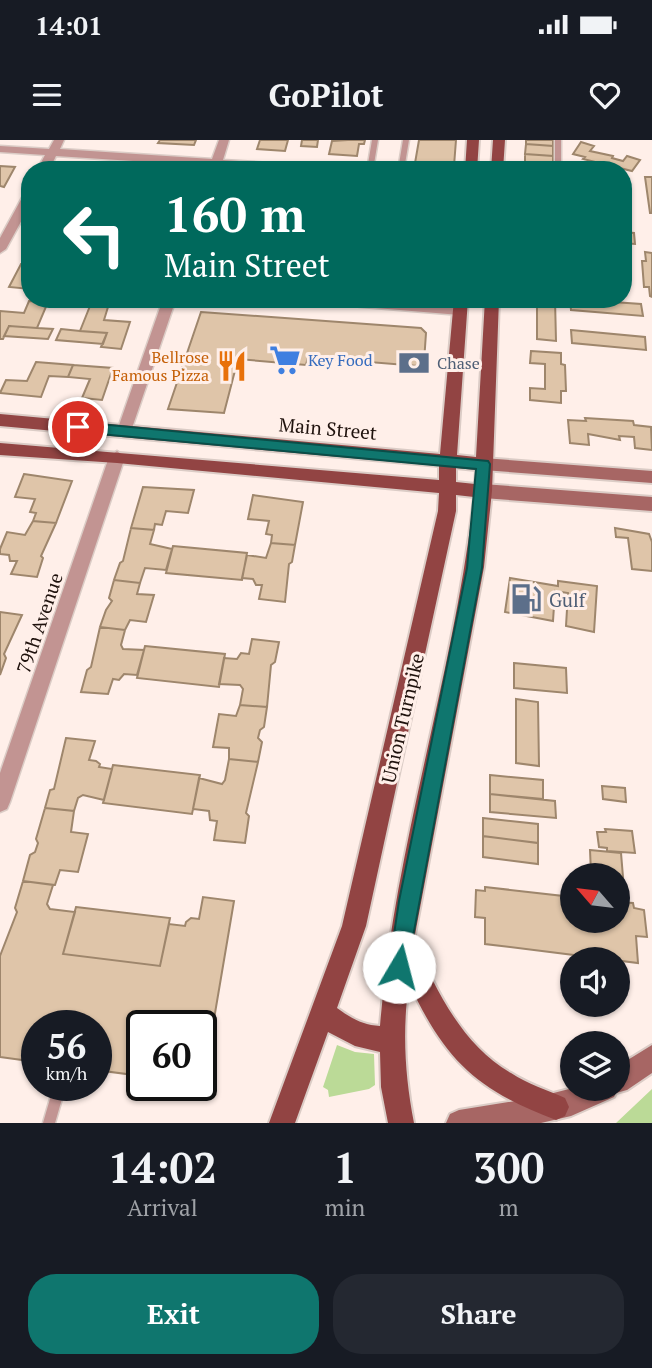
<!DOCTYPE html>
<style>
:root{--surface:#171b24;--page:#242831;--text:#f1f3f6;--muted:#9ea1a6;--accent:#0f766e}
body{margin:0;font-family:"PT Serif",serif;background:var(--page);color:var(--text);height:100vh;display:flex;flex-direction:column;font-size:26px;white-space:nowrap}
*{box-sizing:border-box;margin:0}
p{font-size:23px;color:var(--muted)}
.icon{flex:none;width:38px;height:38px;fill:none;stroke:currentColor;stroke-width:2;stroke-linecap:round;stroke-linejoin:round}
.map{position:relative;height:983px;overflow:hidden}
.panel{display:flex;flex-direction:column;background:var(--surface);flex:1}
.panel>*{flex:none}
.banner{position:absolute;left:21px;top:21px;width:611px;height:147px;border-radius:28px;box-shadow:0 2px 5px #0004;background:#00695c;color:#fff;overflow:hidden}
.needle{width:46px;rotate:298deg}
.controls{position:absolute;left:560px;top:723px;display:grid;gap:14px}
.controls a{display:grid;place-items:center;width:70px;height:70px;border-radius:50%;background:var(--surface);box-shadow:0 2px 5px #0004;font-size:35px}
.speed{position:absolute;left:21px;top:870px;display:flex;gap:14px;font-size:35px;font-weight:700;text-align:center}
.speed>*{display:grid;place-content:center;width:91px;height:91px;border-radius:50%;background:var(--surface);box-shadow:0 2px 5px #0004;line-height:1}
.speed small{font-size:18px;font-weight:400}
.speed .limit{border:4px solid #111;border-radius:10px;background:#fff;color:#111}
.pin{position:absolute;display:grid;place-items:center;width:60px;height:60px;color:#fff;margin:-30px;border:4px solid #fff;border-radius:50%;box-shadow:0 2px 7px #0007}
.me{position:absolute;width:77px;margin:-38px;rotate:8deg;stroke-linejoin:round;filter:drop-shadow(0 0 5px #0008)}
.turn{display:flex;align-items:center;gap:24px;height:147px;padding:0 28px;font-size:32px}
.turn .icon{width:91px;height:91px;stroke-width:2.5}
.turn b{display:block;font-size:49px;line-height:60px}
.eta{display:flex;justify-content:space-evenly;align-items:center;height:119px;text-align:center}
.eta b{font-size:42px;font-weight:700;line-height:49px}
.button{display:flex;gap:14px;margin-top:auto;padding:14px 28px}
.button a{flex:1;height:80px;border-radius:28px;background:var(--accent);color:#fff;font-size:28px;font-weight:700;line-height:80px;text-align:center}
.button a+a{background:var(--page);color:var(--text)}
.status{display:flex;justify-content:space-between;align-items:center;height:49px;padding:0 35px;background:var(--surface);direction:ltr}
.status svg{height:19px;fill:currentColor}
header{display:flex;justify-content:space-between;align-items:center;height:91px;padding:0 28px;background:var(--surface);font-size:32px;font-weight:700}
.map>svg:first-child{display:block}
.green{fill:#bbda97}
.building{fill:#dfc5a9;stroke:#9e866c;stroke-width:2}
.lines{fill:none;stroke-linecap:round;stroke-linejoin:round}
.service-casing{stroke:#dbccc6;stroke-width:3}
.minor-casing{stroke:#dbccc6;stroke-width:3}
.secondary-casing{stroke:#dbccc6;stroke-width:4}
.primary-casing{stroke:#dbccc6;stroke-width:4}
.service{fill:#c29492;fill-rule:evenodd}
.minor{fill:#c29492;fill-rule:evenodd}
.secondary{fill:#a76664;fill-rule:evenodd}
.primary{fill:#924443;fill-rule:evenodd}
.route{fill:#0f766e;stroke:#0a4d48;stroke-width:2}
.labels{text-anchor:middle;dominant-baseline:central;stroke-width:6;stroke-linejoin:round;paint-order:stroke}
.far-food-label{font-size:16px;fill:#c56008;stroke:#ffefe9;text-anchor:end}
.far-shop-label{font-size:16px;fill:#366cbe;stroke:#ffefe9;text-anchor:start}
.far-service-label{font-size:16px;fill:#4e5e75;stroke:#ffefe9;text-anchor:start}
.street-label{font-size:19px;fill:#1f120d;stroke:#ffefe9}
.service-label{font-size:19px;fill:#4e5e75;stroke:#ffefe9;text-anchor:start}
</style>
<div class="status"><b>14:01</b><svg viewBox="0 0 49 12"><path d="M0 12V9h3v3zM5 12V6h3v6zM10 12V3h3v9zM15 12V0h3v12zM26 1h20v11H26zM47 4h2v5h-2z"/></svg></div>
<header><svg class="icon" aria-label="menu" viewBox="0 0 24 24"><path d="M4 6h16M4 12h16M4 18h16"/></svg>GoPilot<svg class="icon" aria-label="heart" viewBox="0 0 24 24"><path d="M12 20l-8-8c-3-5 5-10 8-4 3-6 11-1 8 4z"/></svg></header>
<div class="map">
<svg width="652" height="983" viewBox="0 0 652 983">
<rect width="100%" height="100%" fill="#ffefe9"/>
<path class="green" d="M337 905 355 912 374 914 375 945 369 949 329 957 328 950 323 947Z
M652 949V983H616Z"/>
<path class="building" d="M160 0H196L194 5 158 3Z
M260 0H288L285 11 257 9Z
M302 0H318L317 7 301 6Z
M348 0H365L364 4H359L357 16 329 14 332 1Z
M419 0H456L454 26 415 23Z
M526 0H553V6L526 4Z
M581 2 594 6 590 11 613 16 612 18 623 21 627 16 640 20 632 31 583 19 585 17 573 14Z
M526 4 553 6V16L525 14Z
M525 14 553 16V26L525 24Z
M525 24 562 27V30H525Z
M0 26 15 27 4 47 0 46Z
M645 37H652V73H650Z
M623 92 634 93 635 104 623 103Z
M645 112 652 113V157L650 156 649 147H644L642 121H646Z
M21 124 30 125V149L9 147Z
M93 159H112L108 167 90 166Z
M537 159H555L556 201 537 199Z
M570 159 641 164 643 176 571 170Z
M29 161 48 162 37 188 9 186 3 199H0V171L24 173Z
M90 166 108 167 104 180 130 182 121 209 101 207 107 193 80 191Z
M201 172 421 188 426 193 424 222 418 226 308 217 306 225 238 219 224 273 168 269Z
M9 186 37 188 53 189 48 199 4 196Z
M61 189 80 191 107 193 103 204 56 200Z
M571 190 645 197 646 210 572 203Z
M531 211 561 213V224L565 225 566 251H561V263L530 260V248L545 249V224L530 223Z
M36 222 73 225 68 237 49 236 41 257 0 253 6 240 27 241Z
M73 225 113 228 102 260 82 258 90 239 68 237Z
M585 278 633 281 634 285 651 287 652 310 635 308 634 297 619 296 620 300 588 294 589 305 570 303 568 280 586 281Z
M24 334 72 341 56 383 33 381 36 373 30 372 35 359 15 357Z
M143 347 194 350 188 373 166 371 162 385 155 384 154 390 131 388Z
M253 355 303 362 295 405 271 403 272 395 266 394 269 381 248 379Z
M33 381 56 383 41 416 43 418 37 437 11 434 17 421H10L9 415 0 414V409L7 392 25 395Z
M131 388 154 390 150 404 172 409 166 430 145 428 140 443 114 440 120 423 123 421Z
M615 388 649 394 652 402V431L632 429 628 398 616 397Z
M271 403 295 405 292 422 289 424 285 462 259 459 262 445H256L253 439 242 438 247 415 266 418Z
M173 406 247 413 242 440 166 433Z
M510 438 558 446V441L597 446 594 492 566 486 568 453 555 451 553 481 505 472Z
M114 440 140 443 137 454 154 455 146 482 130 480 125 490 100 487 106 470 112 461 109 458Z
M0 472 22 475 4 514 6 518 0 535Z
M100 487 125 490 121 505 123 509 144 510 137 535 124 534 119 540 113 539 108 554 81 552 87 530 91 527Z
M252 499 279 502 275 522 271 525 267 567 240 565 243 549 240 545 219 544 224 518 237 519 241 513 249 514Z
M145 506 225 514 219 547 137 538Z
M514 523 566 528 567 553 514 548Z
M516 559 538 562 539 626 516 623Z
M240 565 267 567 264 587 260 590 258 598 262 602 258 622 229 619V608L213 607 219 574 236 576Z
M66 598 95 601 89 620 96 621 100 624 99 627 112 629 104 660 83 655 78 658 74 671 45 668 50 650 54 649Z
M229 619 258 622 246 673 249 676 245 703 214 700 217 681 210 680 209 671 193 669 199 638 222 644 225 640Z
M113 625 200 635 192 674 103 663Z
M490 635 543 640V659L490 654Z
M602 646 625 648 626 662 603 659Z
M490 654 555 661 556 678 490 672Z
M45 668 74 671 71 692 88 694 78 732 60 730 55 745 23 741 30 715 35 712 38 703 36 699Z
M483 678 538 684V703L483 696Z
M605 689 632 691 635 713 607 711V708L599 707 597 692H606Z
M483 696 538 703V724L483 717Z
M590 710 621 713 623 737 591 733Z
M23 741 53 745 47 764 50 769 75 772 63 814 160 826 169 784 185 786 186 782 191 778 199 779 203 757 234 761 203 944 201 886H142V936L96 930V886H37V922L0 917V816L17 772 15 768Z
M485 747 572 757V780H618V762L633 763 634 768 644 770 647 797 636 796 638 823 485 804V778L475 777 476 750 485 751Z
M76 767 170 778 160 826 63 814Z"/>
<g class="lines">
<defs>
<path id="service" d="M372 0H378L373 30H367Z
M403 0H409L404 30H398Z
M555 0H561V21L558 23 555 21Z
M54 945H66L55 983H43Z"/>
<path id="minor" d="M54 0H64L60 9 212 19 219 0H229L223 20 335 27 341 30 221 26 220 30H208L210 26 56 16 49 30H37L45 15 0 12V6L49 9Z
M30 51V65L6 109 0 113V98L24 54Z
M163 159H176L131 291 124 296 119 295 117 291Z
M309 159H370L460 167 467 171 460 175 315 163Z
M117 311 125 317 10 662 7 669 0 672V633L109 317Z"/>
<path id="secondary" d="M483 318 652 331V343L483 330 475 324Z
M483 344 652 357V371L483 358 477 356 474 351 477 346Z
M652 905V933L627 950 616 953 614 957 571 976 541 983H446L450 974 459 970 534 958 573 948H618V926Z"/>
<path id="primary" d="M467 0H479L477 30H465Z
M493 0H505L503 30H491Z
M454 159H468L457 315 476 317 485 159H499L492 351 484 427 414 800C436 850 462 905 511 933 528 944 547 950 565 958L569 967 565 976 556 980C477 950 445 921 409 843 402 891 405 937 414 983H388L381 947 380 912 355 906 328 892 295 983H269L342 786 438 371 439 353 117 323 0 315V303L439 340V326L0 286V274L440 314ZM456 328 476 330 475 344 456 342ZM456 355 474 357C454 535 394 707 380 886 362 885 351 878 337 868L366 786 456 371Z"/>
</defs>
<use href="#service" class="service-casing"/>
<use href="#minor" class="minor-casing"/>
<use href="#secondary" class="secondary-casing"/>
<use href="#primary" class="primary-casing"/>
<use href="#service" class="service"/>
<use href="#minor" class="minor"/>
<use href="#secondary" class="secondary"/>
<use href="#primary" class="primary"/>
</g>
<path class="route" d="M78 282 488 321 490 324 482 428 406 834 399 837 392 834 389 827 399 761 467 428 476 329 78 292 71 287Z"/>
<defs>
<symbol id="supermarket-bare" viewBox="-9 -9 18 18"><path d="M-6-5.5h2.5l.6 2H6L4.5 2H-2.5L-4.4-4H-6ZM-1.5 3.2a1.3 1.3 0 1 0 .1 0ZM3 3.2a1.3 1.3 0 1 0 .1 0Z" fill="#3f7fe0" stroke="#ffefe9" stroke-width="2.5" paint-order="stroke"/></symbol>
<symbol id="bank-bare" viewBox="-9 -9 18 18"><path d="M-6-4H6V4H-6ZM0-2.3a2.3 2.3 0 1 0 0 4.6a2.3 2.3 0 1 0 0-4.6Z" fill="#5c6f8a" stroke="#ffefe9" stroke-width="2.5" paint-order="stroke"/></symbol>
<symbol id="restaurant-bare" viewBox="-9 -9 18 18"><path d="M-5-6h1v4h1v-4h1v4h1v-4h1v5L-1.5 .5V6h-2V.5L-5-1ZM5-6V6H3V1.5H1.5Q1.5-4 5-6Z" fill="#e8710a" stroke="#ffefe9" stroke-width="2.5" paint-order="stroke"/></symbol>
<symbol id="fuel-bare" viewBox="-9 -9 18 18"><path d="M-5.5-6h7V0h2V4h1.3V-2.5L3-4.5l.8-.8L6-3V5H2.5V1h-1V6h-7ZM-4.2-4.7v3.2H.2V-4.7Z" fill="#5c6f8a" stroke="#ffefe9" stroke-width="2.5" paint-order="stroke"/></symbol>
</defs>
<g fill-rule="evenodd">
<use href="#supermarket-bare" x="263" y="198" width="44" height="44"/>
<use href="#bank-bare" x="392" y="201" width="44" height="44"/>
<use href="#restaurant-bare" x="210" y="204" width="44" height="44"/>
<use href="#fuel-bare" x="504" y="437" width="44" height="44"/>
</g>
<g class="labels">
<g class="far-food-label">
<text x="209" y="217">Bellrose<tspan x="209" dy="18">Famous Pizza</tspan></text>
</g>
<g class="far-shop-label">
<text x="308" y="220">Key Food</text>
</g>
<g class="far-service-label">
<text x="437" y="223">Chase</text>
</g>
<g class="street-label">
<text transform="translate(328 288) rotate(5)">Main Street</text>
<text transform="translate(39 483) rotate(-71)">79th Avenue</text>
<text transform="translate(402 578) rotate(-77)">Union Turnpike</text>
</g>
<g class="service-label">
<text x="549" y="459">Gulf</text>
</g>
</g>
</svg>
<div class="controls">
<a><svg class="needle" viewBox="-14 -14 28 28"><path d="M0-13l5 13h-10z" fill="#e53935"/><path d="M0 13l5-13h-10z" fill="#9ea1a6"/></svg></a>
<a><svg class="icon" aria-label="sound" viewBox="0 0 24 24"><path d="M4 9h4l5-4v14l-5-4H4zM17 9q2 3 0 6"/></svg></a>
<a><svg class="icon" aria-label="layers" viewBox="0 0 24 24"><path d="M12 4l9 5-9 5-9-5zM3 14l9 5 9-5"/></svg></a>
</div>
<div class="speed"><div>56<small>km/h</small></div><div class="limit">60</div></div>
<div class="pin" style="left:78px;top:287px;background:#d93025"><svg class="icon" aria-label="arrive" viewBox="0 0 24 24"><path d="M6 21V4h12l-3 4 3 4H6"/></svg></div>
<svg class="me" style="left:399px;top:827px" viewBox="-20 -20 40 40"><circle r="19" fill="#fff"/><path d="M0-13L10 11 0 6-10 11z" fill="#0f766e"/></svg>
<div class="banner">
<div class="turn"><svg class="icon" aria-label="left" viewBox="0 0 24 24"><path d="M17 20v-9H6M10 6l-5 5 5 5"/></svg><div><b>160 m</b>Main Street</div></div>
</div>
</div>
<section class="panel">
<div class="eta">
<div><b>14:02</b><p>Arrival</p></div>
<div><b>1</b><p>min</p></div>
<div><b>300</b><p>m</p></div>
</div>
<div class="button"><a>Exit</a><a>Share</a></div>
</section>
